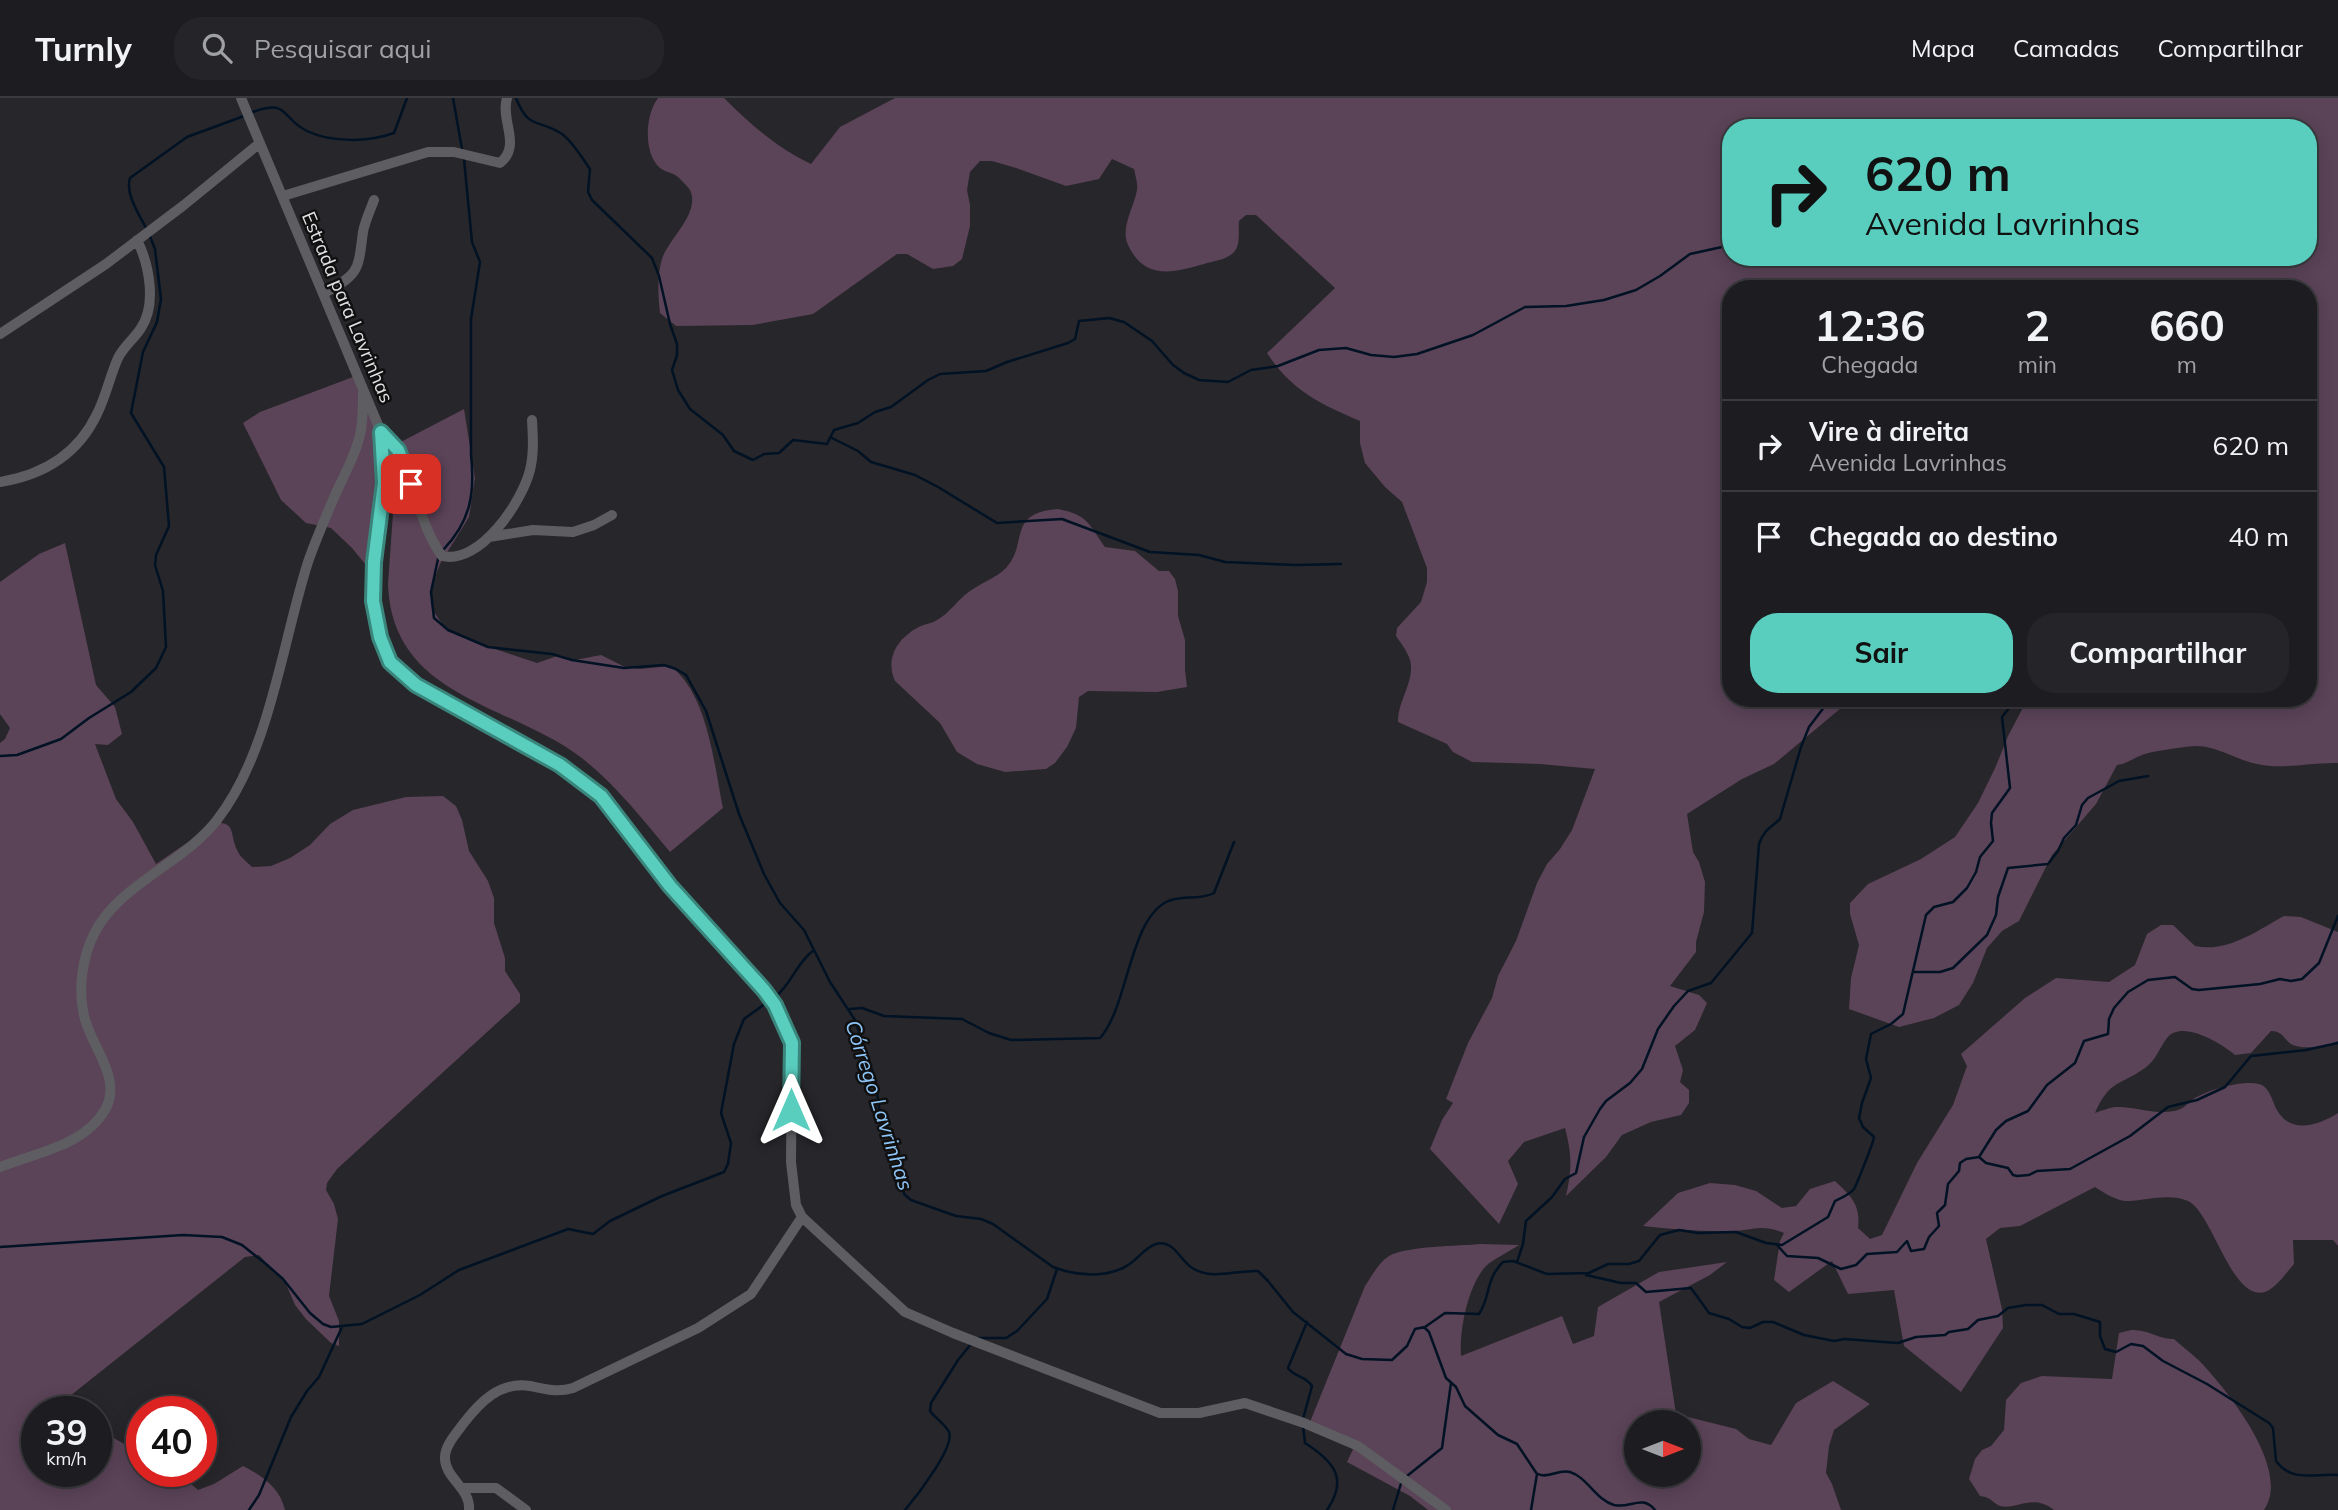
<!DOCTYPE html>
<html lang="pt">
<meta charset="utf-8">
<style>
:root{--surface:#1d1c20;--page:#252529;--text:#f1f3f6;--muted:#a0a1a5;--line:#3b3a3e;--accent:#59cebf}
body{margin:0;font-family:Mulish,sans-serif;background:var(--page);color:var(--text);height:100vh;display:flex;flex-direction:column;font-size:26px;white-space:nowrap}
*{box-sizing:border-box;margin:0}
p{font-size:23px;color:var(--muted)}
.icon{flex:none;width:38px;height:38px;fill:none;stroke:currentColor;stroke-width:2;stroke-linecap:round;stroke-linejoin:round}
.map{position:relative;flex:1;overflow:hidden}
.sheet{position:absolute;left:1722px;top:182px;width:595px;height:427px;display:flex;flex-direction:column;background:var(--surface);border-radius:28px;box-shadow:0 4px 18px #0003,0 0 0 2px var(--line)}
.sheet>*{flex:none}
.hud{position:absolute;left:1722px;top:21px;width:595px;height:147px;border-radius:28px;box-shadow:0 4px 18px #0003,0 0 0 2px var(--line);background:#59cebf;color:#111;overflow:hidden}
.needle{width:46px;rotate:90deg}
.buttons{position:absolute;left:1624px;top:1312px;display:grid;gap:14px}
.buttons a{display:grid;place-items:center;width:77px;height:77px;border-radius:50%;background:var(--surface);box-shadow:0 4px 18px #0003,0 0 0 2px var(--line);font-size:35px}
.speed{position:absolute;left:21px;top:1298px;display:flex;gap:14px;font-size:35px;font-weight:700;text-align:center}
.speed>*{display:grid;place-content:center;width:91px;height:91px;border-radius:50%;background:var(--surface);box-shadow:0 4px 18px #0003,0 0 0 2px var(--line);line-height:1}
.speed small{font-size:18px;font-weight:400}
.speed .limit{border:10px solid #d22;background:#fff;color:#111}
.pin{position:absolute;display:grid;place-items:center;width:60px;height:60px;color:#fff;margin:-30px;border-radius:14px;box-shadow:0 4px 10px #0006}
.me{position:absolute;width:77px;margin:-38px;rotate:0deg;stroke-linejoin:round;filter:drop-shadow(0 0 5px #0008)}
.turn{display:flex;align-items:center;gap:24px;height:147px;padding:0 28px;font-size:32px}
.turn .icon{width:91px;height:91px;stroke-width:2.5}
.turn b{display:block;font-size:49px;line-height:60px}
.eta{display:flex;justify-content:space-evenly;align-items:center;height:119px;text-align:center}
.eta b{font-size:42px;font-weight:700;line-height:49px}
.button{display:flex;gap:14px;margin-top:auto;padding:14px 28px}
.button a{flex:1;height:80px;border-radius:28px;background:var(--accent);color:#111;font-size:28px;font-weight:700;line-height:80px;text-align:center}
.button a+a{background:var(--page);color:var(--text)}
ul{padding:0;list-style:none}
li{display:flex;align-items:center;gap:21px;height:91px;padding:0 28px;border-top:2px solid var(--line)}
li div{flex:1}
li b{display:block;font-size:26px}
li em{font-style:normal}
header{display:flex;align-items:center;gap:42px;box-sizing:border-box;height:98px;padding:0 35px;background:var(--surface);border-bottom:2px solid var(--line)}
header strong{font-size:33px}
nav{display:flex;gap:38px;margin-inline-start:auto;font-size:24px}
.search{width:490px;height:63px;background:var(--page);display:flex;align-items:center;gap:18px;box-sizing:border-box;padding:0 24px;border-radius:28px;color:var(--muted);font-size:26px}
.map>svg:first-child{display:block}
.green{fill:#5b4358;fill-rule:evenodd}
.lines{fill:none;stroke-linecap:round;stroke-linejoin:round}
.stream{stroke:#001224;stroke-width:2.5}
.minor{stroke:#5e5d61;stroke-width:10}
.route-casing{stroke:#3a867c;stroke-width:18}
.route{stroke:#59cebf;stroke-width:12}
.labels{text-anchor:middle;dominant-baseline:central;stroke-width:5;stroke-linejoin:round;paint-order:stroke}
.street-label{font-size:19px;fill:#e2e2e5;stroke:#101011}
.water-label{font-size:21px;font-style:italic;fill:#8ec5f7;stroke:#101011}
</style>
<header>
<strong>Turnly</strong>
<div class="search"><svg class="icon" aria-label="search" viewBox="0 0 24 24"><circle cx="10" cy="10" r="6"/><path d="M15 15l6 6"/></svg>Pesquisar aqui</div>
<nav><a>Mapa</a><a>Camadas</a><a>Compartilhar</a></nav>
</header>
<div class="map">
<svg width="2338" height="1412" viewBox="0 0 2338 1412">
<rect width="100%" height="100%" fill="#27262a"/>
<path class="green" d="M658 0H724C751 27 776 49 811 66L840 29 895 0H2338V665C2311 664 2284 672 2257 666 2236 662 2218 648 2195 648 2184 649 2152 653 2142 657 2133 660 2127 666 2117 667L2096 706 2052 757 2019 823 2002 833 1987 850 1973 885 1959 907 1934 920 1899 929 1849 911 1851 880 1859 847 1850 816V805L1868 786 1921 761 1955 739 1978 705 1996 668 2008 638 2028 600H2308V191H1731V600H1853L1774 666 1742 681 1687 716 1693 754 1699 764 1705 784 1704 814 1696 844V854L1670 888 1699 897 1707 905 1695 932 1675 948 1683 972 1680 984 1689 992V1005L1681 1017 1651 1024 1622 1037 1606 1059 1566 1098C1572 1071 1572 1057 1565 1030L1524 1044 1508 1063 1518 1086 1499 1126 1430 1051 1442 1022 1453 1005 1446 1001 1468 945 1492 900 1498 878 1516 843 1537 785 1547 766 1560 751 1572 732 1595 671 1540 666 1472 664 1453 654 1447 646 1398 624C1397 602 1419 579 1408 557 1405 550 1400 544 1396 538L1397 530 1421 504 1427 484V470L1402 404 1385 389 1365 365 1360 345V323C1319 305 1292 293 1267 255L1335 190 1256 117H1246L1239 123C1238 132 1241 147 1234 154 1227 162 1213 163 1204 166 1175 174 1146 183 1129 149 1119 131 1134 110 1137 92 1138 85 1135 77 1134 71L1112 61 1099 81 1066 88 1016 70 992 63H980L970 74 967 92 970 107V128L962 161 953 168 933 171 907 156H897L813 216 753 227 676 228 660 215C658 198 657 177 662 161 668 141 701 115 690 92 688 89 678 78 675 77 670 74 665 74 660 70 643 55 645 17 658 0ZM1731 30H2308V159H1731Z
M353 279 374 325 384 370 370 472 352 450 331 430 306 425 281 402 243 325 260 314Z
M464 311 475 380 469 419 440 466 431 490 432 511 445 530 492 550 537 565 560 557 575 562 601 557 625 569 640 571 670 568C708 595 714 667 723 710L670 754C643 722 616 687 583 661 511 605 392 601 388 486L396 373 395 347Z
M1058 411C1088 417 1088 425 1105 449L1135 453 1159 473H1169L1175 481 1178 493V518L1185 542V572L1187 589 1157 594 1088 593 1079 599 1076 630 1067 649 1055 665 1046 671 1005 674 977 666 957 654 940 625 895 583C885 561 897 541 917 530 923 526 931 526 937 522 950 515 958 501 970 493 981 485 996 480 1006 470 1029 445 1006 415 1058 411Z
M65 445 96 587 115 609 122 636 108 647 95 646 116 701 133 724 156 766 203 734 211 725C237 723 229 734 237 752 240 759 247 764 252 769L271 768 290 760 310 747 330 726 353 712 406 699 443 698 456 708 462 722 469 753 488 783 494 800V825L505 860V873L520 896V904L337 1071 327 1085 326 1092 334 1106 338 1121 329 1198 339 1223V1248L331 1245 306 1221 295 1207 286 1186 259 1157 245 1159 70 1298 74 1314H37V1374H96V1330L142 1356V1374C170 1374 176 1372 198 1392L214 1386 243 1368C263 1378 280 1390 285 1412H0V645L5 641 10 630 0 616V484L39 456Z
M2284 818 2301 819 2338 834V943C2327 948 2305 952 2293 947 2284 943 2284 933 2271 933L2251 955 2235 957C2222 946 2182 921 2167 940 2159 950 2157 961 2145 970 2120 988 2110 981 2095 1015 2101 1013 2108 1010 2115 1009 2134 1008 2154 1017 2174 1013 2182 1012 2186 1007 2192 1002 2207 992 2241 982 2259 986 2270 989 2272 1003 2277 1012 2291 1037 2319 1027 2338 1015V1148L2333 1142H2293L2294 1166C2288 1173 2279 1185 2272 1190 2235 1218 2214 1115 2188 1103 2170 1095 2147 1102 2129 1103 2118 1104 2104 1095 2095 1089L2020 1128 2000 1130 1986 1141 2002 1211 2003 1230 1961 1294 1904 1248 1894 1192 1848 1196 1832 1163 1789 1194 1774 1182 1780 1143 1784 1135C1759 1125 1753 1133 1731 1133 1701 1134 1672 1131 1643 1128L1678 1095 1710 1085 1735 1087 1756 1093 1782 1110 1796 1108 1810 1091 1835 1083C1851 1098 1861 1107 1858 1130L1870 1141 1882 1137 1917 1065 1953 1007 1967 968 1961 956 2025 900 2056 880 2109 884 2135 867 2147 836 2161 827H2173L2195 848C2228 855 2256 833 2284 818Z
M1481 1146 1519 1147C1509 1154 1495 1160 1486 1168 1468 1187 1459 1233 1461 1258L1562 1218 1573 1246 1594 1238 1598 1209 1659 1174 1727 1164 1710 1177 1659 1204 1676 1316 1736 1331 1749 1341 1771 1347 1796 1305 1833 1283 1870 1306 1834 1332 1829 1348 1826 1375 1832 1386 1841 1412H1428L1410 1398 1347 1364 1355 1347 1310 1324 1365 1188C1372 1178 1378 1165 1389 1158 1406 1148 1459 1148 1481 1146ZM1636 1325H1689V1377H1636Z
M2131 1232C2151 1232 2157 1241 2174 1241 2185 1251 2197 1259 2206 1270 2232 1299 2291 1373 2264 1412H2054C2033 1395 2017 1412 2000 1408 1991 1404 1993 1400 1980 1398L1969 1381 1975 1361 1982 1352 1991 1348 2004 1332 2006 1302 2021 1285 2042 1278 2112 1281 2119 1235Z"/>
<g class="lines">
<path class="stream" d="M453 0 462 51
M516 0C529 33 538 20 562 36 573 44 582 60 590 71L588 94 592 102 652 160 659 178 670 226 677 246V257L672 272 678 292 690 311 723 337 734 353 753 362 764 356 779 355 793 342 827 346 834 332 858 325 875 314 891 309 928 282 940 276 986 273 1007 264 1068 245 1075 241 1079 223 1109 220 1124 224 1152 243 1173 267 1184 275 1199 282 1228 284 1251 272 1278 268 1319 252 1346 250 1371 257 1394 259 1417 256 1473 237 1525 209 1566 208 1604 202 1636 192 1660 178 1690 156 1731 147
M250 15C290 0 279 19 307 33 332 45 369 44 394 35L407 0
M146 130C139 116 125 96 130 80L187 39 244 18
M830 339 858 353 871 364 915 377 938 389 997 425 1062 421 1150 454 1199 457 1225 464 1296 467 1341 466
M443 452C471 423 475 395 471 356V221L480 164 472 144 464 61
M438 461 431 494 434 520 448 532 488 549 552 556 572 562 624 570 664 567 676 571 686 577 706 613 739 716 764 776 780 805 804 832 830 884 855 922 875 981 880 1016 901 1066 904 1096 911 1102 956 1118 981 1121 993 1126 1053 1169C1076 1178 1110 1181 1131 1165 1139 1159 1146 1149 1156 1146 1175 1141 1180 1164 1194 1171 1212 1182 1237 1172 1258 1173L1268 1183 1293 1214 1346 1256 1362 1261 1392 1262 1407 1248 1415 1231 1425 1229 1445 1215 1479 1216C1491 1198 1485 1182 1503 1164L1513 1163 1547 1176 1589 1175 1608 1166H1629L1639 1163 1660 1137 1679 1132 1698 1135 1736 1134 1766 1145 1782 1147 1828 1119 1835 1103C1841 1100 1849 1097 1854 1091 1856 1088 1874 1043 1874 1039L1863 1029 1859 1020 1862 1005 1871 980 1866 961 1871 936 1891 926 1903 916 1926 817 1934 809 1953 804 1967 790 1976 774 1980 759 1993 743 1991 725 1992 715 2010 690 2002 619 2017 600
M0 658 17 657 61 641 89 620 131 594 156 570 166 549 163 493 155 467 156 457 169 428 164 369 131 315 143 254 157 224 161 201 155 151 149 136
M1913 874H1940L1953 870 1987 837 1996 817 1998 799 2008 770 2048 766 2058 753 2064 740 2076 727 2082 707 2088 700 2119 683 2148 678
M774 900C792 886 796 865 814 852
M850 911 862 910 884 918 962 921 989 935 1011 942 1100 940C1128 909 1129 824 1166 804 1181 796 1199 803 1214 795L1234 744
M1979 1059 1996 1032 2006 1023 2028 1013 2047 987 2075 965 2084 943 2108 936 2109 921 2114 910 2128 894 2148 882 2175 879 2192 891 2199 892 2260 886 2280 881 2291 883 2302 881 2319 865 2338 818
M1777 1147 1787 1158 1818 1160 1841 1171 1856 1167 1867 1156 1897 1154 1907 1143 1911 1153 1924 1151 1929 1139 1939 1128 1937 1115 1945 1107 1948 1086 1959 1073 1960 1065 1966 1061 1979 1059 1986 1065 2008 1070 2013 1077 2017 1078 2029 1077 2037 1073 2070 1071 2130 1038 2168 1009 2197 1002 2225 989 2251 958 2306 952 2338 945
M0 1149 183 1137 222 1139 242 1147 266 1166 283 1181 310 1215 323 1226 331 1229 362 1226 420 1197 459 1172 568 1131 593 1136 610 1123 662 1098 724 1074 728 1066 731 1045 721 1015 734 946 744 921 769 903
M1517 1164 1523 1146 1526 1123 1552 1099 1565 1081 1576 1075 1584 1039 1600 1011 1606 1003 1630 985 1642 971 1658 931 1674 908 1688 893 1711 885 1752 835 1759 746C1764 732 1770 730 1780 721L1801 649 1809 629 1831 600
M1586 1177 1621 1185H1636L1646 1194 1691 1190 1709 1215 1729 1221 1742 1229 1750 1230 1763 1224H1773L1804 1237 1834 1243 1844 1241 1898 1245 1916 1239 1945 1237 1949 1234 1968 1231 1978 1222 1998 1218 2008 1210 2026 1207H2042L2059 1216H2074L2100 1224V1238L2105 1251 2116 1254 2131 1246 2143 1248 2163 1263 2207 1286 2269 1325 2273 1330 2276 1363C2292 1385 2315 1375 2338 1377
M1425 1230 1429 1234 1446 1280 1456 1289 1465 1308 1498 1337 1517 1346 1537 1376
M979 1240H1006L1017 1233 1047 1201 1057 1171
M1303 1321 1312 1288C1306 1278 1294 1279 1288 1270L1307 1224
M1303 1328 1305 1345C1333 1363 1349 1380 1327 1412
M1538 1376C1548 1381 1558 1371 1570 1374 1587 1379 1596 1402 1614 1407 1630 1411 1642 1396 1655 1412
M1407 1378 1442 1350 1451 1285
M249 1412 259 1397 291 1319 307 1293 319 1279 342 1229
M905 1412C916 1399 955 1349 949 1334 945 1326 935 1320 930 1313L931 1305 958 1262 971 1246
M1393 1412 1402 1382
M1531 1412 1537 1376"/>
<path class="minor" d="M241 0 381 334 384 385 374 464 373 503 380 539 390 564 416 587 560 667 601 698 670 788 764 892 775 907 792 945 791 1064 796 1107 802 1119 905 1214 953 1235 1160 1315H1199L1245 1305 1304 1325 1358 1348 1446 1412
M283 98 428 54H454L500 65C522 47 500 23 507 0
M324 195C360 176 358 172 363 134 365 123 370 113 374 102
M0 236 106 166 184 107 260 45
M381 334C416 367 414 420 442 458 480 467 522 404 530 372 534 356 533 339 532 322
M0 384C43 377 78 356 97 316 106 298 110 278 118 260 124 248 134 241 141 230 157 206 149 166 137 142
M489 439 533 432 573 434 594 427 612 417
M0 1069C35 1055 84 1048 105 1012 123 980 91 949 84 918 78 891 82 860 94 836 118 787 184 765 217 722 270 654 282 545 308 464 316 441 326 418 336 395 345 375 357 354 361 332 363 319 363 307 363 295
M462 1390H496L526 1412
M469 1412C471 1390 444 1380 445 1359 445 1347 457 1335 463 1326 480 1304 500 1283 530 1288 546 1291 557 1295 573 1290L698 1230 751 1196 802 1119"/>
</g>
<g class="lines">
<defs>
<path id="route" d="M411 386 398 352 381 334 384 385 374 464 373 503 380 539 390 564 416 587 560 667 601 698 670 788 764 892 775 907 792 945 791 1012"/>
</defs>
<use href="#route" class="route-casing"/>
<use href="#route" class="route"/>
</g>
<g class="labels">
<g class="street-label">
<text transform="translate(348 209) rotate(67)">Estrada para Lavrinhas</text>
</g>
<g class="water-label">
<text transform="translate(880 1007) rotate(72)">Córrego Lavrinhas</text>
</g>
</g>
</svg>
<div class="buttons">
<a><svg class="needle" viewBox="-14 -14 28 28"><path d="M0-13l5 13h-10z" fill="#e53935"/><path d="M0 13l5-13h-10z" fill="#a0a1a5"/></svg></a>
</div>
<div class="speed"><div>39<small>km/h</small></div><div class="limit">40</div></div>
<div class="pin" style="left:411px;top:386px;background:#d93025"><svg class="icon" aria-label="arrive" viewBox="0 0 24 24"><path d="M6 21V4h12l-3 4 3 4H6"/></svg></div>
<svg class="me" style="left:791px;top:1012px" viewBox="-20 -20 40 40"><path d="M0-17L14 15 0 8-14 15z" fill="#59cebf" stroke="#fff" stroke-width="4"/></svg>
<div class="hud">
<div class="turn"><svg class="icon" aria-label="right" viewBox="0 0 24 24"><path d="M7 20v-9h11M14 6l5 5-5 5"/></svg><div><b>620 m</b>Avenida Lavrinhas</div></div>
</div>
<section class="sheet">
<div class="eta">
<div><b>12:36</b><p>Chegada</p></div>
<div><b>2</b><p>min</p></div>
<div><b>660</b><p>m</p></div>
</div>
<ul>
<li><svg class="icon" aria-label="right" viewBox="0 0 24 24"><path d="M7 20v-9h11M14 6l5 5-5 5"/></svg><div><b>Vire à direita</b><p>Avenida Lavrinhas</p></div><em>620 m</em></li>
<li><svg class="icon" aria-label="arrive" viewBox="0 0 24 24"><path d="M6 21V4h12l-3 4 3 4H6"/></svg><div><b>Chegada ao destino</b></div><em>40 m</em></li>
</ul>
<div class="button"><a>Sair</a><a>Compartilhar</a></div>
</section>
</div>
